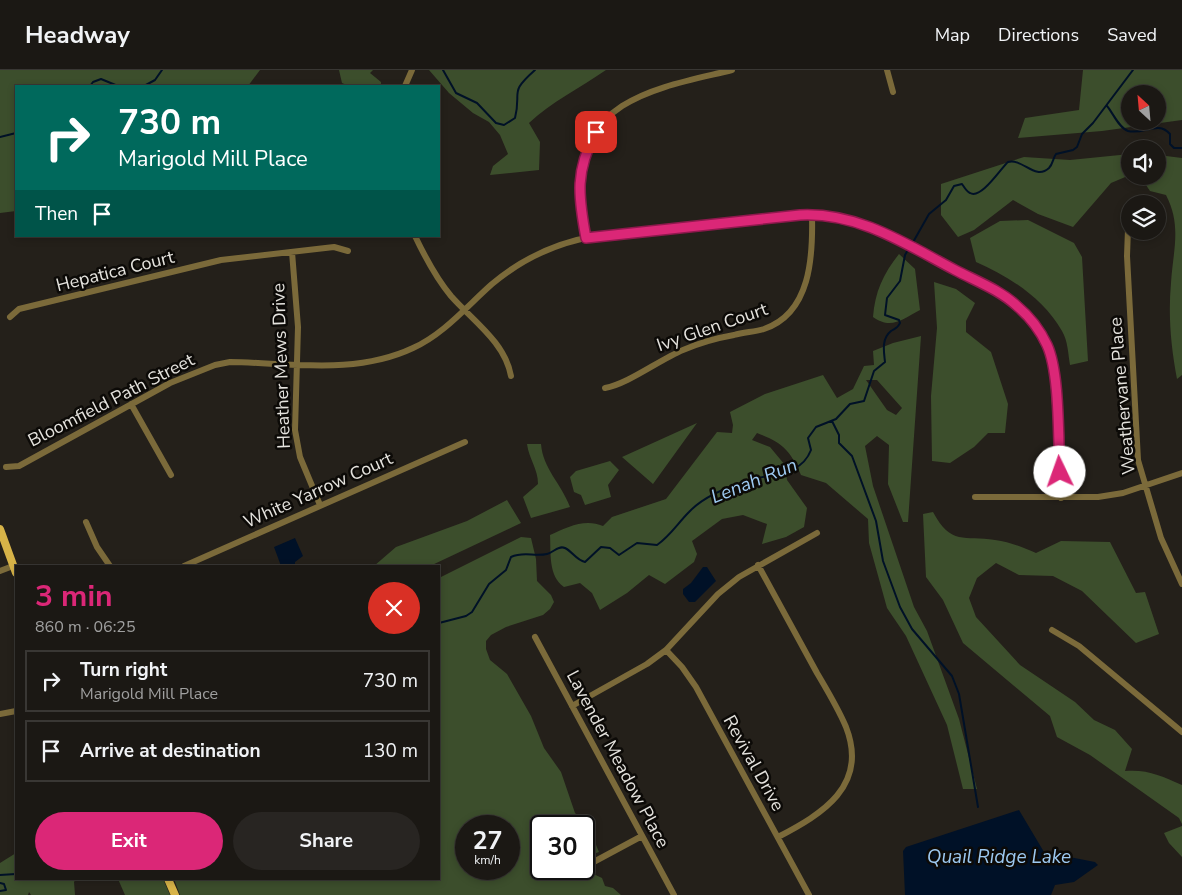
<!DOCTYPE html>
<meta charset="utf-8">
<style>
:root{--surface:#1b1814;--page:#282522;--text:#f1f3f6;--muted:#a0a0a0;--line:#393734;--accent:#db2777}
body{margin:0;font-family:"Nunito Sans",sans-serif;background:var(--page);color:var(--text);height:100vh;display:flex;flex-direction:column;font-size:19px;white-space:nowrap}
*{box-sizing:border-box;margin:0}
p{font-size:16px;color:var(--muted)}
.icon{flex:none;width:28px;height:28px;fill:none;stroke:currentColor;stroke-width:2;stroke-linecap:round;stroke-linejoin:round}
.map{position:relative;flex:1;overflow:hidden}
.details{position:absolute;left:15px;top:495px;width:425px;height:315px;display:flex;flex-direction:column;background:var(--surface);border-radius:0px;box-shadow:0 2px 8px #0003,0 0 0 1px var(--line)}
.details>*{flex:none}
.hud{position:absolute;left:15px;top:15px;width:425px;height:152px;border-radius:0px;box-shadow:0 2px 8px #0003,0 0 0 1px var(--line);background:#00695c;color:#fff;overflow:hidden}
.needle{width:32px;rotate:334deg}
.tools{position:absolute;left:1121px;top:15px;display:grid;gap:10px}
.tools a{display:grid;place-items:center;width:45px;height:45px;border-radius:50%;background:var(--surface);box-shadow:0 2px 8px #0003,0 0 0 1px var(--line);font-size:25px}
.speed{position:absolute;left:455px;top:745px;display:flex;gap:10px;font-size:25px;font-weight:700;text-align:center}
.speed>*{display:grid;place-content:center;width:65px;height:65px;border-radius:50%;background:var(--surface);box-shadow:0 2px 8px #0003,0 0 0 1px var(--line);line-height:1}
.speed small{font-size:12px;font-weight:400}
.speed .limit{border:2px solid #111;border-radius:8px;background:#fff;color:#111}
.pin{position:absolute;display:grid;place-items:center;width:42px;height:42px;color:#fff;margin:-21px;border-radius:10px;box-shadow:0 2px 8px #0006}
.me{position:absolute;width:55px;margin:-28px;rotate:357deg;stroke-linejoin:round;filter:drop-shadow(0 0 4px #0008)}
.turn{display:flex;align-items:center;gap:18px;height:105px;padding:0 20px;font-size:22px}
.turn .icon{width:65px;height:65px;stroke-width:2.5}
.turn b{display:block;font-size:35px;line-height:42px}
.then{display:flex;align-items:center;height:48px;padding:0 20px;background:#0003;gap:10px;font-size:19px}
.round{display:grid;place-items:center;flex:none;width:52px;height:52px;border-radius:26px;background:var(--page)}
.summary{display:flex;align-items:center;justify-content:space-between;height:85px;padding:0 20px}
h1{font-size:30px;font-weight:700;line-height:38px;color:var(--accent)}
.action{display:flex;gap:10px;margin-top:auto;padding:10px 20px}
.action a{flex:1;height:58px;border-radius:30px;background:var(--accent);color:#fff;font-size:20px;font-weight:700;line-height:58px;text-align:center}
.action a+a{background:var(--page);color:var(--text)}
ul{padding:0;list-style:none}
li{display:flex;align-items:center;gap:15px;height:62px;margin:0 10px 8px;padding:0 10px;border:2px solid var(--line);border-radius:0px}
li div{flex:1}
li b{display:block;font-size:19px}
li em{font-style:normal}
header{display:flex;align-items:center;gap:30px;box-sizing:border-box;height:70px;padding:0 25px;background:var(--surface);border-bottom:1px solid var(--line)}
header strong{font-size:24px}
nav{display:flex;gap:28px;margin-inline-start:auto;font-size:18px}
.map>svg:first-child{display:block}
.green{fill:#3c4e2c;fill-rule:evenodd}
.water{fill:#001127}
.lines{fill:none;stroke-linecap:round;stroke-linejoin:round}
.stream{stroke:#001127;stroke-width:2}
.minor{stroke:#7b6a3a;stroke-width:6}
.major{stroke:#d7b348;stroke-width:8}
.route-casing{stroke:#8e194d;stroke-width:12}
.route{stroke:#db2777;stroke-width:9}
.labels{text-anchor:middle;dominant-baseline:central;stroke-width:5;stroke-linejoin:round;paint-order:stroke}
.street-label{font-size:18px;fill:#e5e3de;stroke:#0c0a07}
.water-label{font-size:19px;font-style:italic;fill:#9dc9f1;stroke:#0c0a07}
</style>
<header>
<strong>Headway</strong>
<nav><a>Map</a><a>Directions</a><a>Saved</a></nav>
</header>
<div class="map">
<svg width="1182" height="825" viewBox="0 0 1182 825">
<rect width="100%" height="100%" fill="#24201a"/>
<path class="green" d="M0 0H260L248 16H16V141L0 143Z
M339 0H373L370 3 381 12V16H349L342 13Z
M429 0H606C580 18 551 32 529 53L540 72 539 100 490 105 493 96 508 84 500 65 489 52 473 43 449 23Z
M1083 0H1182V50L1102 61 1018 68 1025 48 1079 40ZM1130 24H1158V51H1130Z
M1130 84V105L1111 113 1073 157 1038 144 1013 130 974 160 958 167 941 145V114L1024 87 1070 90Z
M1158 85 1182 88V305L1177 309C1171 277 1168 246 1171 213 1173 180 1182 156 1166 125L1150 121 1140 106H1158Z
M1028 150 1074 173 1082 187 1088 291 1070 295C1068 284 1068 271 1062 261 1043 228 1010 207 976 192L970 168 1000 151Z
M899 184 915 199 920 240C903 249 891 260 873 247 875 222 883 204 899 184Z
M934 212 956 219 975 233 966 251V262L991 282 1008 334 1005 363H988L974 377 950 393 932 391 931 326 937 258Z
M921 266 908 452H903L888 414 889 375 877 366 865 376 873 416 914 537 927 561 959 649 977 719H963L947 655 906 566 887 538 869 473 868 449 826 413 801 405C790 380 783 373 757 363L752 370 770 377 785 395 787 410 807 438 804 457 786 467 762 474 767 454 743 445 722 449 692 471 697 484 694 492 665 514 649 505 627 523 600 540 592 523 580 513 564 517C548 506 551 482 550 465 567 457 585 448 603 456L612 447 666 429 717 362 732 363 733 355 730 342 765 324 823 305 837 328 853 319 864 296 874 295 873 281 893 273ZM866 310H877L902 338 896 345 887 340Z
M697 353 653 414 622 387Z
M527 374H541C543 399 561 413 570 437L531 448 523 427 538 414C538 399 529 389 527 374Z
M610 391 619 400 608 415 611 427 585 435 581 425 574 422 570 407 576 401Z
M507 430 521 453 430 496H374L396 477 467 451Z
M933 442C951 476 964 465 995 470 1010 472 1022 477 1036 483L1061 471 1110 472 1136 523 1145 522 1159 564 1136 573 1082 521 1053 506 1019 505 996 493 977 508 969 528 976 547 1020 595 1075 632 1094 650 1115 660 1132 679 1125 701C1147 699 1162 706 1182 715V754L1179 748 1090 685 1057 667 1050 646 963 573 943 530 926 507 923 444Z
M521 467 531 468 536 489 537 511 551 525 554 532 550 539 543 545 506 557 491 565 486 571V579L490 590 507 604 531 646 544 678 561 702 575 743 588 756 599 782 584 787V756H541V799H583L602 808 605 816 613 818 621 825H180L174 809H439V508ZM466 756H509V799H466Z
M1182 756V787L1169 773 1164 763Z
M16 783V809H76L74 812 75 825H31L29 822 28 825H0V793Z
M118 809H163L170 825H125Z"/>
<path class="water" d="M295 468 303 486 295 492V496H281L274 477Z
M703 497H707L716 511 695 532H689L683 524V519L691 513Z
M1019 740 1044 782 1095 792 1098 795 1074 812 1055 815 1051 825H905L903 781 906 777Z"/>
<g class="lines">
<path class="stream" d="M443 0 456 23 477 33 496 53 504 55 515 48C522 20 508 24 535 0
M90 16 93 12 101 9 118 16
M144 16 155 10 162 0
M1107 36C1113 43 1119 58 1128 61 1144 65 1158 50 1170 64V74L1174 78H1182
M0 67 16 63
M912 174 929 144 946 130 954 116 962 114C964 117 967 122 970 123 981 130 1001 98 1008 92 1023 88 1035 111 1049 98 1053 94 1053 88 1056 84L1073 80 1077 77 1082 64 1093 53 1133 0
M832 351 839 365V373L852 386 876 451 883 491 900 537 912 559 952 606 959 624 978 737
M439 553 466 546 472 542 489 514 506 500 511 487C524 481 534 487 547 484 553 483 558 475 565 478 573 482 576 490 585 492L601 477 610 478 619 485 637 473 657 475C670 466 678 453 689 442 703 427 730 416 750 410 773 403 801 406 811 380L808 368 816 357 836 349 850 334 864 331 874 301 885 292C884 282 881 269 891 261 896 258 898 258 900 253L899 250 885 245 887 228 900 211 905 185 909 178
M0 805 16 804
M0 813 4 814 6 820 0 821"/>
<path class="minor" d="M887 0 893 22
M405 16 412 0
M1128 159 1127 186 1138 390 1161 468 1182 514
M415 166C425 187 436 208 451 226 472 250 505 272 511 306
M586 168C583 152 578 135 579 119 580 27 663 17 732 0
M292 182 298 257 295 360 300 387 320 435
M10 247 19 239 221 190 334 177 348 181
M605 318C628 314 659 290 683 280 699 273 717 268 734 265 744 262 754 262 764 259 811 243 813 186 812 145
M131 334 171 405
M6 397 19 396 170 313 215 295 230 292C291 293 356 305 413 278 444 264 467 236 492 214 523 188 558 172 597 166 644 161 690 156 737 152 775 148 815 140 853 151 891 161 927 185 962 204 1002 224 1038 244 1052 289L1061 428
M975 427H1098L1123 423 1182 403
M86 452 97 477 110 496
M758 495C778 531 797 567 817 603 827 620 838 638 846 657 869 716 822 744 778 767
M184 496 465 372
M0 501 13 496
M1052 560 1079 576 1182 662
M535 567 674 825
M666 580 682 597 696 617 809 825
M572 636 647 594 666 580 718 524 739 507 817 463
M0 644 16 641
M588 795 642 766"/>
<path class="major" d="M0 459 16 503
M168 809 175 825"/>
</g>
<g class="lines">
<defs>
<path id="route" d="M596 62C575 101 578 125 586 168L800 145C858 142 906 174 955 200 976 211 1000 220 1017 236 1029 246 1040 260 1047 275 1060 303 1058 369 1060 402"/>
</defs>
<use href="#route" class="route-casing"/>
<use href="#route" class="route"/>
</g>
<g class="labels">
<g class="street-label">
<text transform="translate(115 201) rotate(-14)">Hepatica Court</text>
<text transform="translate(712 257) rotate(-19)">Ivy Glen Court</text>
<text transform="translate(281 296) rotate(-92)">Heather Mews Drive</text>
<text transform="translate(1122 326) rotate(-95)">Weathervane Place</text>
<text transform="translate(111 330) rotate(-27)">Bloomfield Path Street</text>
<text transform="translate(318 420) rotate(-24)">White Yarrow Court</text>
<text transform="translate(618 689) rotate(62)">Lavender Meadow Place</text>
<text transform="translate(754 693) rotate(61)">Revival Drive</text>
</g>
<g class="water-label">
<text transform="translate(754 411) rotate(-22)">Lenah Run</text>
<text x="999" y="787">Quail Ridge Lake</text>
</g>
</g>
</svg>
<div class="tools">
<a><svg class="needle" viewBox="-14 -14 28 28"><path d="M0-13l5 13h-10z" fill="#e53935"/><path d="M0 13l5-13h-10z" fill="#a0a0a0"/></svg></a>
<a><svg class="icon" aria-label="sound" viewBox="0 0 24 24"><path d="M4 9h4l5-4v14l-5-4H4zM17 9q2 3 0 6"/></svg></a>
<a><svg class="icon" aria-label="layers" viewBox="0 0 24 24"><path d="M12 4l9 5-9 5-9-5zM3 14l9 5 9-5"/></svg></a>
</div>
<div class="speed"><div>27<small>km/h</small></div><div class="limit">30</div></div>
<div class="pin" style="left:596px;top:62px;background:#d93025"><svg class="icon" aria-label="arrive" viewBox="0 0 24 24"><path d="M6 21V4h12l-3 4 3 4H6"/></svg></div>
<svg class="me" style="left:1060px;top:402px" viewBox="-20 -20 40 40"><circle r="19" fill="#fff"/><path d="M0-13L10 11 0 6-10 11z" fill="#db2777"/></svg>
<div class="hud">
<div class="turn"><svg class="icon" aria-label="right" viewBox="0 0 24 24"><path d="M7 20v-9h11M14 6l5 5-5 5"/></svg><div><b>730 m</b>Marigold Mill Place</div></div>
<div class="then">Then<svg class="icon" aria-label="arrive" viewBox="0 0 24 24"><path d="M6 21V4h12l-3 4 3 4H6"/></svg></div>
</div>
<section class="details">
<div class="summary"><div><h1>3 min</h1><p>860 m · 06:25</p></div><a class="round" style="background:#d93025;color:#fff"><svg class="icon" aria-label="close" viewBox="0 0 24 24"><path d="M6 6l12 12M18 6L6 18"/></svg></a></div>
<ul>
<li><svg class="icon" aria-label="right" viewBox="0 0 24 24"><path d="M7 20v-9h11M14 6l5 5-5 5"/></svg><div><b>Turn right</b><p>Marigold Mill Place</p></div><em>730 m</em></li>
<li><svg class="icon" aria-label="arrive" viewBox="0 0 24 24"><path d="M6 21V4h12l-3 4 3 4H6"/></svg><div><b>Arrive at destination</b></div><em>130 m</em></li>
</ul>
<div class="action"><a>Exit</a><a>Share</a></div>
</section>
</div>
